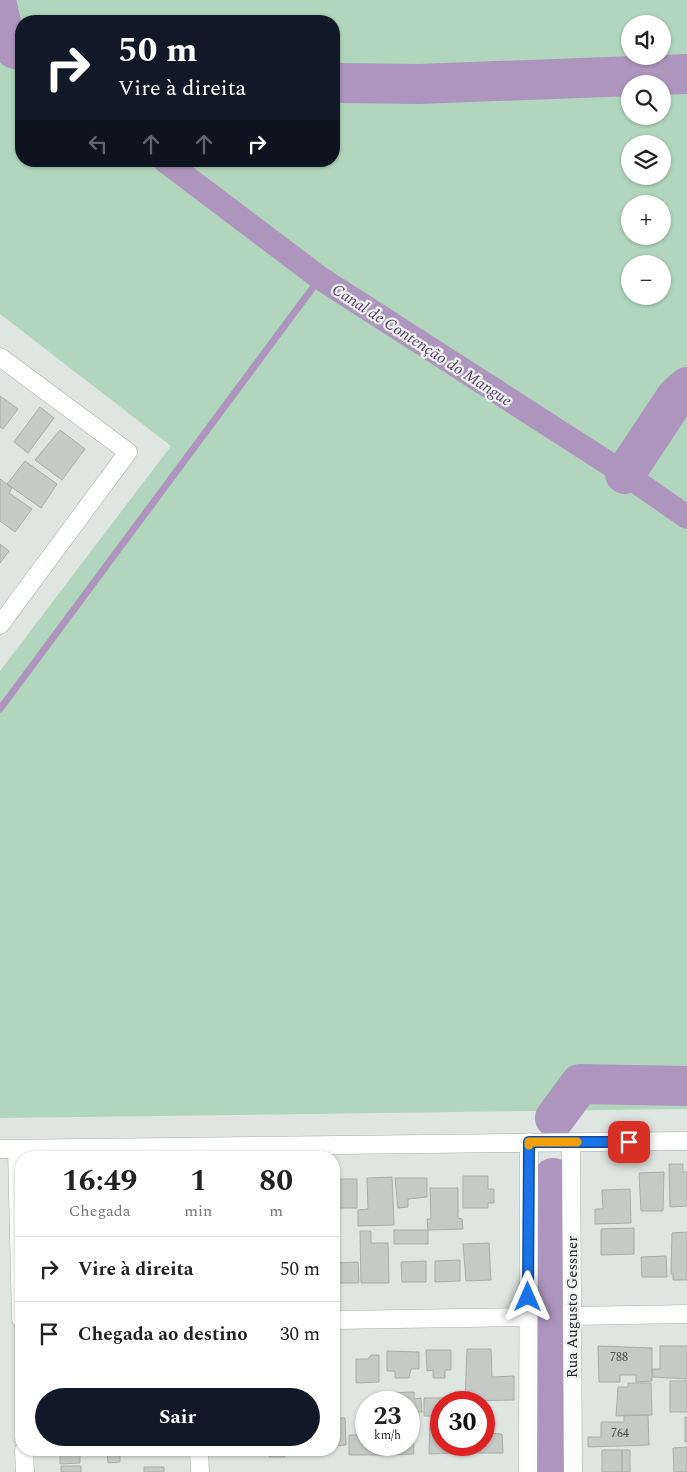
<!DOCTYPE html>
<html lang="pt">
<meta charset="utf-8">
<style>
:root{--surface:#fff;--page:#f6f6f6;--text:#222;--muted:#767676;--line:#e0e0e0;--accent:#111827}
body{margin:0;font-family:Spectral,serif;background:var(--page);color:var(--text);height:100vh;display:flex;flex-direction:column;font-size:19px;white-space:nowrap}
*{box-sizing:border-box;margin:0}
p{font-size:16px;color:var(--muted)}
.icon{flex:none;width:28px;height:28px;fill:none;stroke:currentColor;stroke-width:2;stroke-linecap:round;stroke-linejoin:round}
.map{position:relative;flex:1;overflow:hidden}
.panel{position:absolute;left:15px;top:1151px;width:325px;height:305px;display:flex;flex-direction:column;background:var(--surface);border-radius:20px;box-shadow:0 1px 4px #0004}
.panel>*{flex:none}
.banner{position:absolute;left:15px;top:15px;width:325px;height:152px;border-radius:20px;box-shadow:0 1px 4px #0004;background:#111827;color:#fff;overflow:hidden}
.controls{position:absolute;left:621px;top:15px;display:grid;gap:10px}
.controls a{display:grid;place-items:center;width:50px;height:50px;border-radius:50%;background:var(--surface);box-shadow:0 1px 4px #0004;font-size:25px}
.speed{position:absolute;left:355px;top:1391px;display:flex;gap:10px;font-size:25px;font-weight:700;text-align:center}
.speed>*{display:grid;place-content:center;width:65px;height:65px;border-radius:50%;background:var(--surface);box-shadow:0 1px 4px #0004;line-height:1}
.speed small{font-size:12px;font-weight:400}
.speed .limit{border:8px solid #d22;background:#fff;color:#111}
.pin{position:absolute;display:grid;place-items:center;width:42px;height:42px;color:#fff;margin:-21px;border-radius:10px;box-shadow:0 2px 8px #0006}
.me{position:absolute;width:55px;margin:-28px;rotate:0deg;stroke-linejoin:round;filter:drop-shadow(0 0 4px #0008)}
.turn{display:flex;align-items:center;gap:18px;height:105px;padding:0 20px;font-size:22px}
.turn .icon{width:65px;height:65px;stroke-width:2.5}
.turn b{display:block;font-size:35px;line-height:42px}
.lanes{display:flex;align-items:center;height:48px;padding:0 20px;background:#0003;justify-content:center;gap:25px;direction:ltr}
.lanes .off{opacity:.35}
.eta{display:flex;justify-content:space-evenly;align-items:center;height:85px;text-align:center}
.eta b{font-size:30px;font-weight:700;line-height:35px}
.button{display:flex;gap:10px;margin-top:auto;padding:10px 20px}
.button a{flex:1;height:58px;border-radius:30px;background:var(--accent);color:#fff;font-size:20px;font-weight:700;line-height:58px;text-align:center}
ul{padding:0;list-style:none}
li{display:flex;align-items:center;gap:15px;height:65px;padding:0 20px;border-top:1px solid var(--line)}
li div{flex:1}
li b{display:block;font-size:19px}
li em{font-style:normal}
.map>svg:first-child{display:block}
.green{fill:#b2d6bd;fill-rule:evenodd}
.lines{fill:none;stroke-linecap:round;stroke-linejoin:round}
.stream{stroke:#ae95bd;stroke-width:7}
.canal{stroke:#ae95bd;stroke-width:24}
.river{stroke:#ae95bd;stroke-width:40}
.building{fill:#c5cac6;stroke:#a8ada9}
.street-casing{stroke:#a7aca9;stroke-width:19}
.street{stroke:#fff;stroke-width:18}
.route-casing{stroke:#114b97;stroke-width:12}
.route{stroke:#1a73e8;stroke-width:9}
.slow{stroke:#f59e0b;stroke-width:9}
.labels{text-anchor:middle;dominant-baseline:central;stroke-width:4.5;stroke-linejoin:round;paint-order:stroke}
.number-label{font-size:12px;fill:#4c4f4d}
.street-label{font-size:15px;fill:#242625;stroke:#ecf2ee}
.water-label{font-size:16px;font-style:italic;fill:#5b396e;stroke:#ecf2ee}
</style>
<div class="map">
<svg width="687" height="1472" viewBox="0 0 687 1472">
<rect width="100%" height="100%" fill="#dfe5e1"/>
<path class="green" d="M0 0H687V1109L0 1118V671L171 446 0 314ZM21 21H334V161H21ZM630 24H662V56H630ZM630 84H662V116H630ZM630 144H662V176H630ZM630 204H662V236H630ZM630 264H662V296H630Z"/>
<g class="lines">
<path class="stream" d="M0 709 320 278"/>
<path class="canal" d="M4 0 15 49 21 53
M165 161 320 278 625 474 687 517"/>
<path class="river" d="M15 49 21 50
M334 83 419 84 687 74
M625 474 676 397 687 387
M555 1118 580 1084 687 1086
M552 1472 553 1178"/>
</g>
<path class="building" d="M0 396 18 409 3 429 0 427Z
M40 407 54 418 28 453 14 442Z
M60 430 85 449 62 480 35 460Z
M25 461 57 484 41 508 7 484Z
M0 479 12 488 9 493 32 509 15 532 0 521Z
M0 544 9 551 0 563Z
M669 1164H683V1172H687V1206L670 1207Z
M664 1172 663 1211H641L639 1173Z
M463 1176H488V1189H494V1203H488V1208H463Z
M392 1177 394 1225 358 1226V1210L368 1209 367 1178Z
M395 1178H427V1197L408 1199V1207L398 1208Z
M334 1179H357V1208H334Z
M430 1188H458V1218L462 1219 463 1229 428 1230 427 1219H431Z
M630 1189 631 1223 595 1224V1209H603L602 1190Z
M634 1228V1254L601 1255V1229Z
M394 1230H428V1244H394Z
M360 1231H371V1243H388L389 1283H361Z
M687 1232V1280H673V1274H671L672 1233Z
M489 1243 491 1280 466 1281 463 1244Z
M666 1256 667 1277H642L641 1257Z
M460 1260V1281L435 1282V1261Z
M426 1261V1282H402L401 1262Z
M358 1262 359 1283H334V1263Z
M598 1346 652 1348V1381L636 1382V1375H620V1382H599Z
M660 1346H687V1379L653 1377 652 1369H660Z
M467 1349H491L492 1377 514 1376V1400L465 1401Z
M426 1350H451V1370H445V1378H433V1370L427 1371Z
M387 1351 419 1352V1369H411L409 1378H395V1371H387Z
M371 1355H379V1382L356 1383V1359H368Z
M338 1371V1385H334V1391V1372Z
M670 1381H687V1412H670Z
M628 1383H651L652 1415 616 1416 618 1387H628Z
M414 1392V1399L421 1398 422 1412H409V1402H383L385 1393Z
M424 1398H449V1402H441V1416H424Z
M624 1415H648L649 1445 588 1447V1437H601V1422H624Z
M685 1417H687V1442H685Z
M334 1418H345L346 1445 334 1446Z
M430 1423H441V1445H453V1453L429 1454Z
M484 1433 502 1434 503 1453H467V1445H484Z
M409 1434H413L414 1454 389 1455V1445H409Z
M349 1435H366V1445H383V1455H349Z
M687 1447V1472H674L673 1448Z
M60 1450H80V1463L60 1464Z
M107 1450H120V1462L108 1463Z
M269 1450H285V1457H269Z
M602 1450H622V1472H602Z
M622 1450H630V1472H622Z
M61 1466H81V1472H61Z
M144 1467H164V1472H144Z"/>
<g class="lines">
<defs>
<path id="street" d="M0 357 128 452 0 625
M571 1142 573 1472
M0 1149 687 1141
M17 1149 21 1319
M572 1316 687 1314
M334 1320 528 1317
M24 1450 25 1472
M199 1450 200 1472
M528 1472 529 1142"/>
</defs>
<use href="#street" class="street-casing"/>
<use href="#street" class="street"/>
</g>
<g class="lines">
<defs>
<path id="route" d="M528 1297 529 1142H629"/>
</defs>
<use href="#route" class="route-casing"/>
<use href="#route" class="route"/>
<path class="slow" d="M529 1145V1142H577"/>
</g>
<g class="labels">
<g class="number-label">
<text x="619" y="1357">788</text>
<text x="620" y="1433">764</text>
</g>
<g class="street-label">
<text transform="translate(572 1307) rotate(-90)">Rua Augusto Gessner</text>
</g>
<g class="water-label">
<text transform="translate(422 345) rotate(33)">Canal de Contenção do Mangue</text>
</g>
</g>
</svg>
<div class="controls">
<a><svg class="icon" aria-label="sound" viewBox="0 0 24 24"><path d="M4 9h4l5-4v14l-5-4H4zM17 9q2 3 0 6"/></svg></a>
<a><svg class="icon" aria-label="search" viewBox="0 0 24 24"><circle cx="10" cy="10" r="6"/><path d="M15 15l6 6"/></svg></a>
<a><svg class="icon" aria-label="layers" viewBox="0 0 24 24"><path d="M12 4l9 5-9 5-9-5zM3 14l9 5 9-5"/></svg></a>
<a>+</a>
<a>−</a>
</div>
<div class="speed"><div>23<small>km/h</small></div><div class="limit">30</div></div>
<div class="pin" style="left:629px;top:1142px;background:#d93025"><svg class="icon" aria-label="arrive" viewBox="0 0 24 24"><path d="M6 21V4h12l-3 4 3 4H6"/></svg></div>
<svg class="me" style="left:528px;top:1297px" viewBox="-20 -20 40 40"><path d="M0-17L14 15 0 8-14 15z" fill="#1a73e8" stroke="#fff" stroke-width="4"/></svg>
<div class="banner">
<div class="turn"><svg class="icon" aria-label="right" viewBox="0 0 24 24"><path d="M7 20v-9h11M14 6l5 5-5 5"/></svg><div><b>50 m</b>Vire à direita</div></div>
<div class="lanes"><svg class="icon off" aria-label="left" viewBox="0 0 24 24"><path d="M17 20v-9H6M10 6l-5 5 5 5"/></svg><svg class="icon off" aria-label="ahead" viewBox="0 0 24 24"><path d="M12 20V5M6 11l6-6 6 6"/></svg><svg class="icon off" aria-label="ahead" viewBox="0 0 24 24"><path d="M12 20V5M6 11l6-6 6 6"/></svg><svg class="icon" aria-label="right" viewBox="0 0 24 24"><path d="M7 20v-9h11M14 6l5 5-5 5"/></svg></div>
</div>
<section class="panel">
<div class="eta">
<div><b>16:49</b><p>Chegada</p></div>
<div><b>1</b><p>min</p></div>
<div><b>80</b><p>m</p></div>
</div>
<ul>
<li><svg class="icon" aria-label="right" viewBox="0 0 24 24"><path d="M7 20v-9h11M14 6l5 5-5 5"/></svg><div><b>Vire à direita</b></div><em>50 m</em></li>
<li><svg class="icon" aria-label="arrive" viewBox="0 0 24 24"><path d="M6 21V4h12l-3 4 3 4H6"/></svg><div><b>Chegada ao destino</b></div><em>30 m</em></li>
</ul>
<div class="button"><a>Sair</a></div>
</section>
</div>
